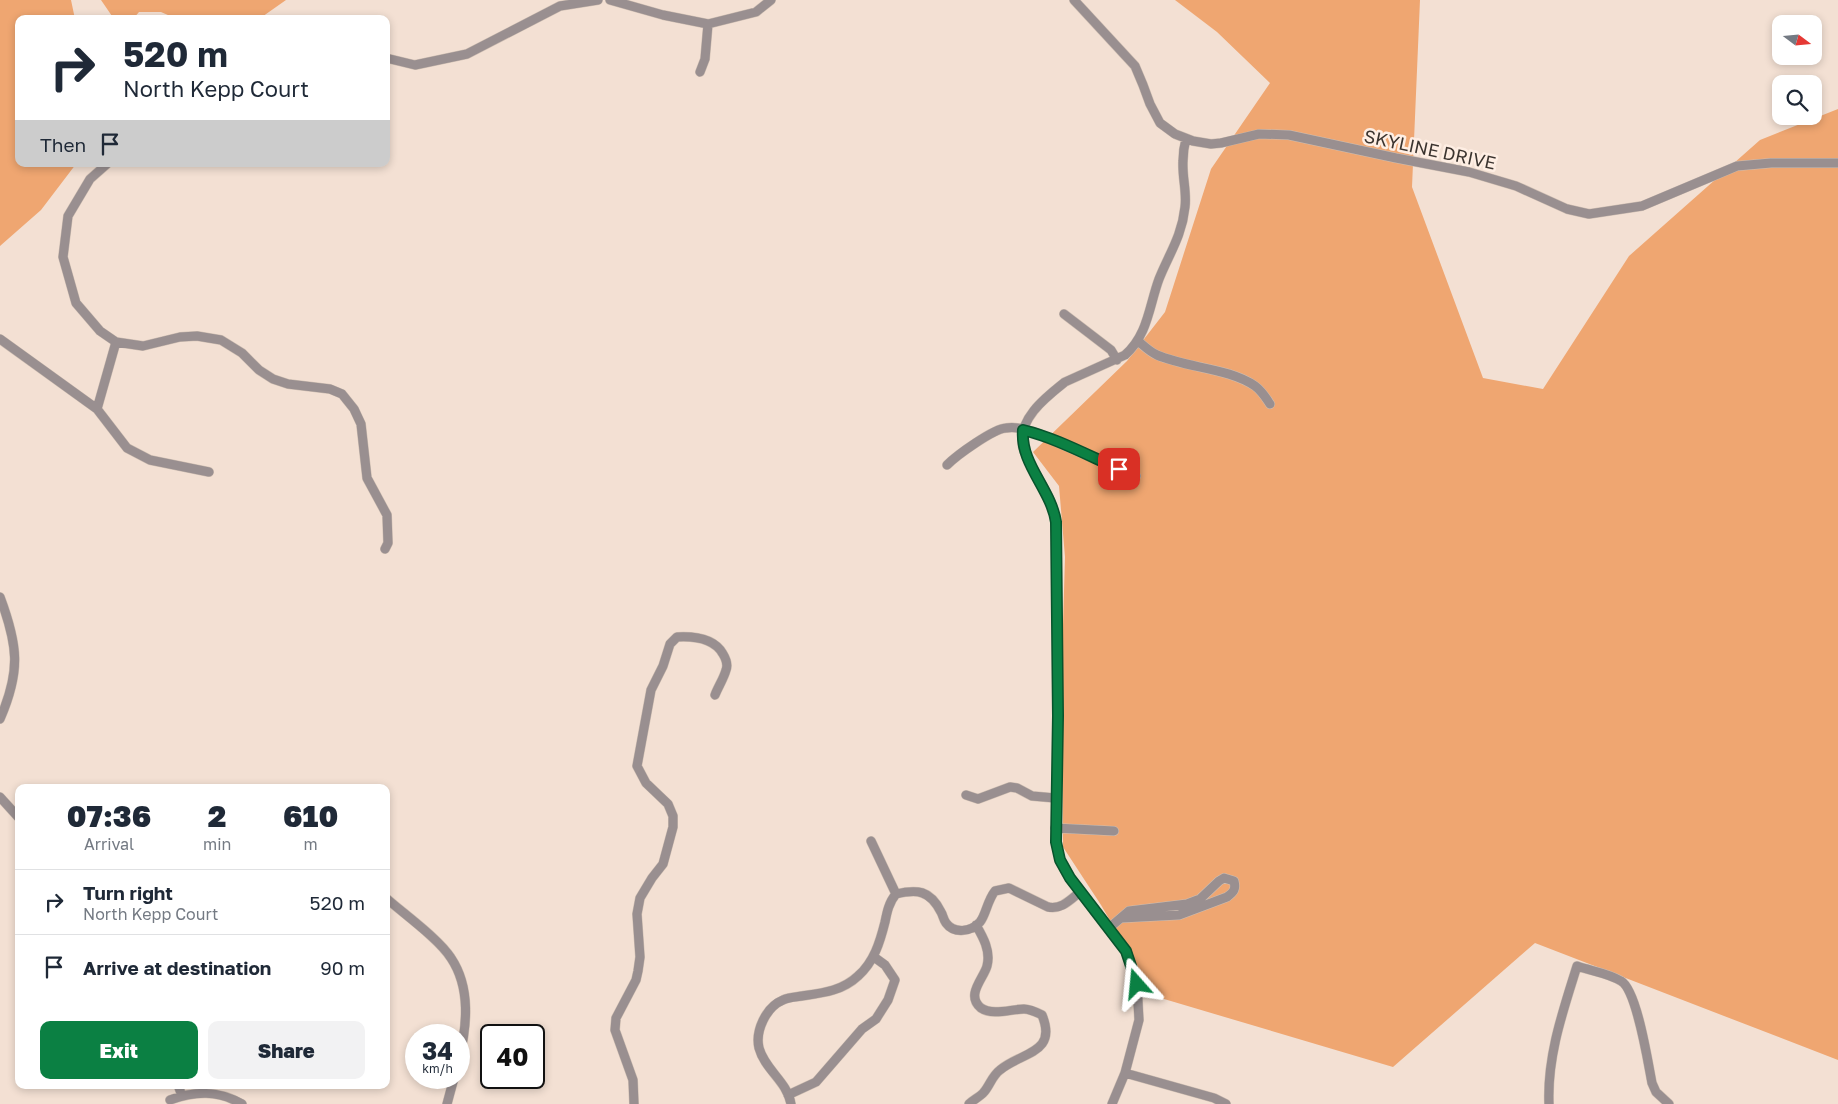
<!DOCTYPE html>
<style>
:root{--surface:#fff;--page:#f2f2f3;--text:#1f2937;--muted:#747a83;--line:#e0e1e3;--accent:#0b8043}
body{margin:0;font-family:"Golos Text",sans-serif;background:var(--page);color:var(--text);height:100vh;display:flex;flex-direction:column;font-size:19px;white-space:nowrap}
*{box-sizing:border-box;margin:0}
p{font-size:16px;color:var(--muted)}
.icon{flex:none;width:28px;height:28px;fill:none;stroke:currentColor;stroke-width:2;stroke-linecap:round;stroke-linejoin:round}
.map{position:relative;flex:1;overflow:hidden}
.details{position:absolute;left:15px;top:784px;width:375px;height:305px;display:flex;flex-direction:column;background:var(--surface);border-radius:10px;box-shadow:0 2px 8px #0003}
.details>*{flex:none}
.hud{position:absolute;left:15px;top:15px;width:375px;height:152px;border-radius:10px;box-shadow:0 2px 8px #0003;background:#fff;color:var(--text);overflow:hidden}
.needle{width:32px;rotate:106deg}
.tools{position:absolute;left:1772px;top:15px;display:grid;gap:10px}
.tools a{display:grid;place-items:center;width:50px;height:50px;border-radius:10px;background:var(--surface);box-shadow:0 2px 8px #0003;font-size:25px}
.speed{position:absolute;left:405px;top:1024px;display:flex;gap:10px;font-size:25px;font-weight:700;text-align:center}
.speed>*{display:grid;place-content:center;width:65px;height:65px;border-radius:50%;background:var(--surface);box-shadow:0 2px 8px #0003;line-height:1}
.speed small{font-size:12px;font-weight:400}
.speed .limit{border:2px solid #111;border-radius:8px;background:#fff;color:#111}
.pin{position:absolute;display:grid;place-items:center;width:42px;height:42px;color:#fff;margin:-21px;border-radius:10px;box-shadow:0 2px 8px #0006}
.me{position:absolute;width:55px;margin:-28px;rotate:342deg;stroke-linejoin:round;filter:drop-shadow(0 0 4px #0008)}
.turn{display:flex;align-items:center;gap:18px;height:105px;padding:0 25px;font-size:22px}
.turn .icon{width:65px;height:65px;stroke-width:2.5}
.turn b{display:block;font-size:35px;line-height:42px}
.then{display:flex;align-items:center;height:48px;padding:0 25px;background:#0003;gap:10px;font-size:19px}
.eta{display:flex;justify-content:space-evenly;align-items:center;height:85px;text-align:center}
.eta b{font-size:30px;font-weight:800;line-height:35px}
.button{display:flex;gap:10px;margin-top:auto;padding:10px 25px}
.button a{flex:1;height:58px;border-radius:10px;background:var(--accent);color:#fff;font-size:20px;font-weight:800;line-height:58px;text-align:center}
.button a+a{background:var(--page);color:var(--text)}
ul{padding:0;list-style:none}
li{display:flex;align-items:center;gap:15px;height:65px;padding:0 25px;border-top:1px solid var(--line)}
li div{flex:1}
li b{display:block;font-size:19px}
li em{font-style:normal}
.map>svg:first-child{display:block}
.green{fill:#efa671}
.lines{fill:none;stroke-linecap:round;stroke-linejoin:round}
.minor-casing{stroke:#cebeb2;stroke-width:10}
.minor{stroke:#998f90;stroke-width:9}
.route-casing{stroke:#07532c;stroke-width:12}
.route{stroke:#0b8043;stroke-width:9}
.labels{text-anchor:middle;dominant-baseline:central;stroke-width:5;stroke-linejoin:round;paint-order:stroke}
.street-label{font-size:18px;fill:#3b342f;stroke:#feeee3}
</style>
<div class="map">
<svg width="1838" height="1104" viewBox="0 0 1838 1104">
<rect width="100%" height="100%" fill="#f3e0d3"/>
<path class="green" d="M0 0H71L75 19H19V164H76L41 210 0 246Z
M101 0H286L259 19H177L161 12H139L133 19H114Z
M1175 0H1420L1412 187 1483 378 1543 389 1629 256 1760 140 1838 109V1060L1535 943 1393 1067 1154 996 1101 905 1063 847 1062 659 1065 557 1059 486 1033 452 1127 361 1165 312 1211 169 1270 83 1217 32Z"/>
<g class="lines">
<defs>
<path id="minor" d="M610 0 663 15 708 24 756 12 771 0
M1074 0 1135 66 1143 85 1150 104 1160 123 1175 134 1193 141 1211 144 1221 143 1259 134 1289 135 1396 158 1469 172 1516 186 1567 209 1589 214 1642 206 1737 166 1771 163H1838
M386 58 415 65 467 54 560 6 598 0
M700 72 705 59 708 24
M107 164 90 179 68 216 63 257 76 303 100 331 116 342 143 346 180 337 197 336 221 340 242 353 259 370 273 379 288 384 330 389 342 394 354 409 361 424 367 478 387 515 388 543 385 549
M1064 314 1111 350 1117 360
M0 339 97 409 127 448 150 460 209 472
M1138 341C1144 346 1150 352 1157 355 1187 368 1229 368 1255 386 1262 391 1266 398 1270 404
M97 409 116 342
M947 465C957 455 993 429 1006 428 1027 425 1050 439 1068 447 1090 457 1113 466 1136 476
M0 597C18 645 21 671 0 719
M966 795 978 799 1010 787 1017 788 1032 796 1055 798
M0 797 19 818
M1055 828 1114 831
M871 841 896 894
M386 898C404 914 439 939 451 958 471 988 467 1026 459 1059
M1109 928 1129 911 1187 904 1200 899 1219 881 1224 878 1234 881C1236 889 1234 892 1227 897L1179 915 1122 918
M1125 1073 1214 1098 1226 1104
M178 1085 182 1096
M788 1095 816 1082 862 1029 876 1019 888 1000 895 980 885 965 874 957
M170 1100C195 1091 218 1090 242 1104
M447 1104 454 1078
M634 1104 633 1080 615 1030 616 1018 636 980 638 971 640 957 637 914 640 898 652 878 663 864 673 827V816L668 804 646 783 637 766 651 690 663 666 670 644 677 637C695 636 714 638 723 654 726 659 728 665 726 670 724 678 718 687 715 695
M791 1104C787 1081 765 1070 759 1048 755 1031 766 1007 783 1000 789 997 796 997 802 996 823 993 842 991 858 976 874 962 880 942 885 922 887 912 889 902 896 894 917 889 930 890 941 912 943 915 943 919 946 923 954 934 971 932 980 922 986 915 987 901 995 891L1009 888 1048 907C1061 910 1070 900 1080 892
M969 1104C974 1099 980 1097 984 1092 990 1085 992 1076 1000 1070 1021 1052 1058 1054 1042 1015 1036 1012 1030 1009 1024 1009 1011 1009 993 1016 981 1008 965 995 984 978 987 966 991 951 983 937 976 925
M1112 1104 1125 1073 1139 1020 1137 984 1126 951 1070 878 1060 860 1056 842 1057 716 1056 522C1054 505 1047 493 1039 479 1034 469 1026 458 1023 448 1016 420 1046 397 1065 382L1125 355C1148 335 1149 306 1159 279 1169 254 1182 236 1185 207 1187 192 1182 177 1183 161 1183 154 1184 146 1186 139
M1549 1104C1547 1056 1563 1011 1577 966 1591 971 1608 973 1621 981 1637 990 1648 1063 1652 1083L1656 1092 1669 1104"/>
</defs>
<use href="#minor" class="minor-casing"/>
<use href="#minor" class="minor"/>
</g>
<g class="lines">
<defs>
<path id="route" d="M1119 469C1087 455 1056 438 1023 430 1020 464 1051 489 1056 522L1058 716 1056 842 1060 860 1070 878 1126 951 1137 984"/>
</defs>
<use href="#route" class="route-casing"/>
<use href="#route" class="route"/>
</g>
<g class="labels">
<g class="street-label">
<text transform="translate(1430 149) rotate(12)">SKYLINE DRIVE</text>
</g>
</g>
</svg>
<div class="tools">
<a><svg class="needle" viewBox="-14 -14 28 28"><path d="M0-13l5 13h-10z" fill="#e53935"/><path d="M0 13l5-13h-10z" fill="#747a83"/></svg></a>
<a><svg class="icon" aria-label="search" viewBox="0 0 24 24"><circle cx="10" cy="10" r="6"/><path d="M15 15l6 6"/></svg></a>
</div>
<div class="speed"><div>34<small>km/h</small></div><div class="limit">40</div></div>
<div class="pin" style="left:1119px;top:469px;background:#d93025"><svg class="icon" aria-label="arrive" viewBox="0 0 24 24"><path d="M6 21V4h12l-3 4 3 4H6"/></svg></div>
<svg class="me" style="left:1137px;top:984px" viewBox="-20 -20 40 40"><path d="M0-17L14 15 0 8-14 15z" fill="#0b8043" stroke="#fff" stroke-width="4"/></svg>
<div class="hud">
<div class="turn"><svg class="icon" aria-label="right" viewBox="0 0 24 24"><path d="M7 20v-9h11M14 6l5 5-5 5"/></svg><div><b>520 m</b>North Kepp Court</div></div>
<div class="then">Then<svg class="icon" aria-label="arrive" viewBox="0 0 24 24"><path d="M6 21V4h12l-3 4 3 4H6"/></svg></div>
</div>
<section class="details">
<div class="eta">
<div><b>07:36</b><p>Arrival</p></div>
<div><b>2</b><p>min</p></div>
<div><b>610</b><p>m</p></div>
</div>
<ul>
<li><svg class="icon" aria-label="right" viewBox="0 0 24 24"><path d="M7 20v-9h11M14 6l5 5-5 5"/></svg><div><b>Turn right</b><p>North Kepp Court</p></div><em>520 m</em></li>
<li><svg class="icon" aria-label="arrive" viewBox="0 0 24 24"><path d="M6 21V4h12l-3 4 3 4H6"/></svg><div><b>Arrive at destination</b></div><em>90 m</em></li>
</ul>
<div class="button"><a>Exit</a><a>Share</a></div>
</section>
</div>
